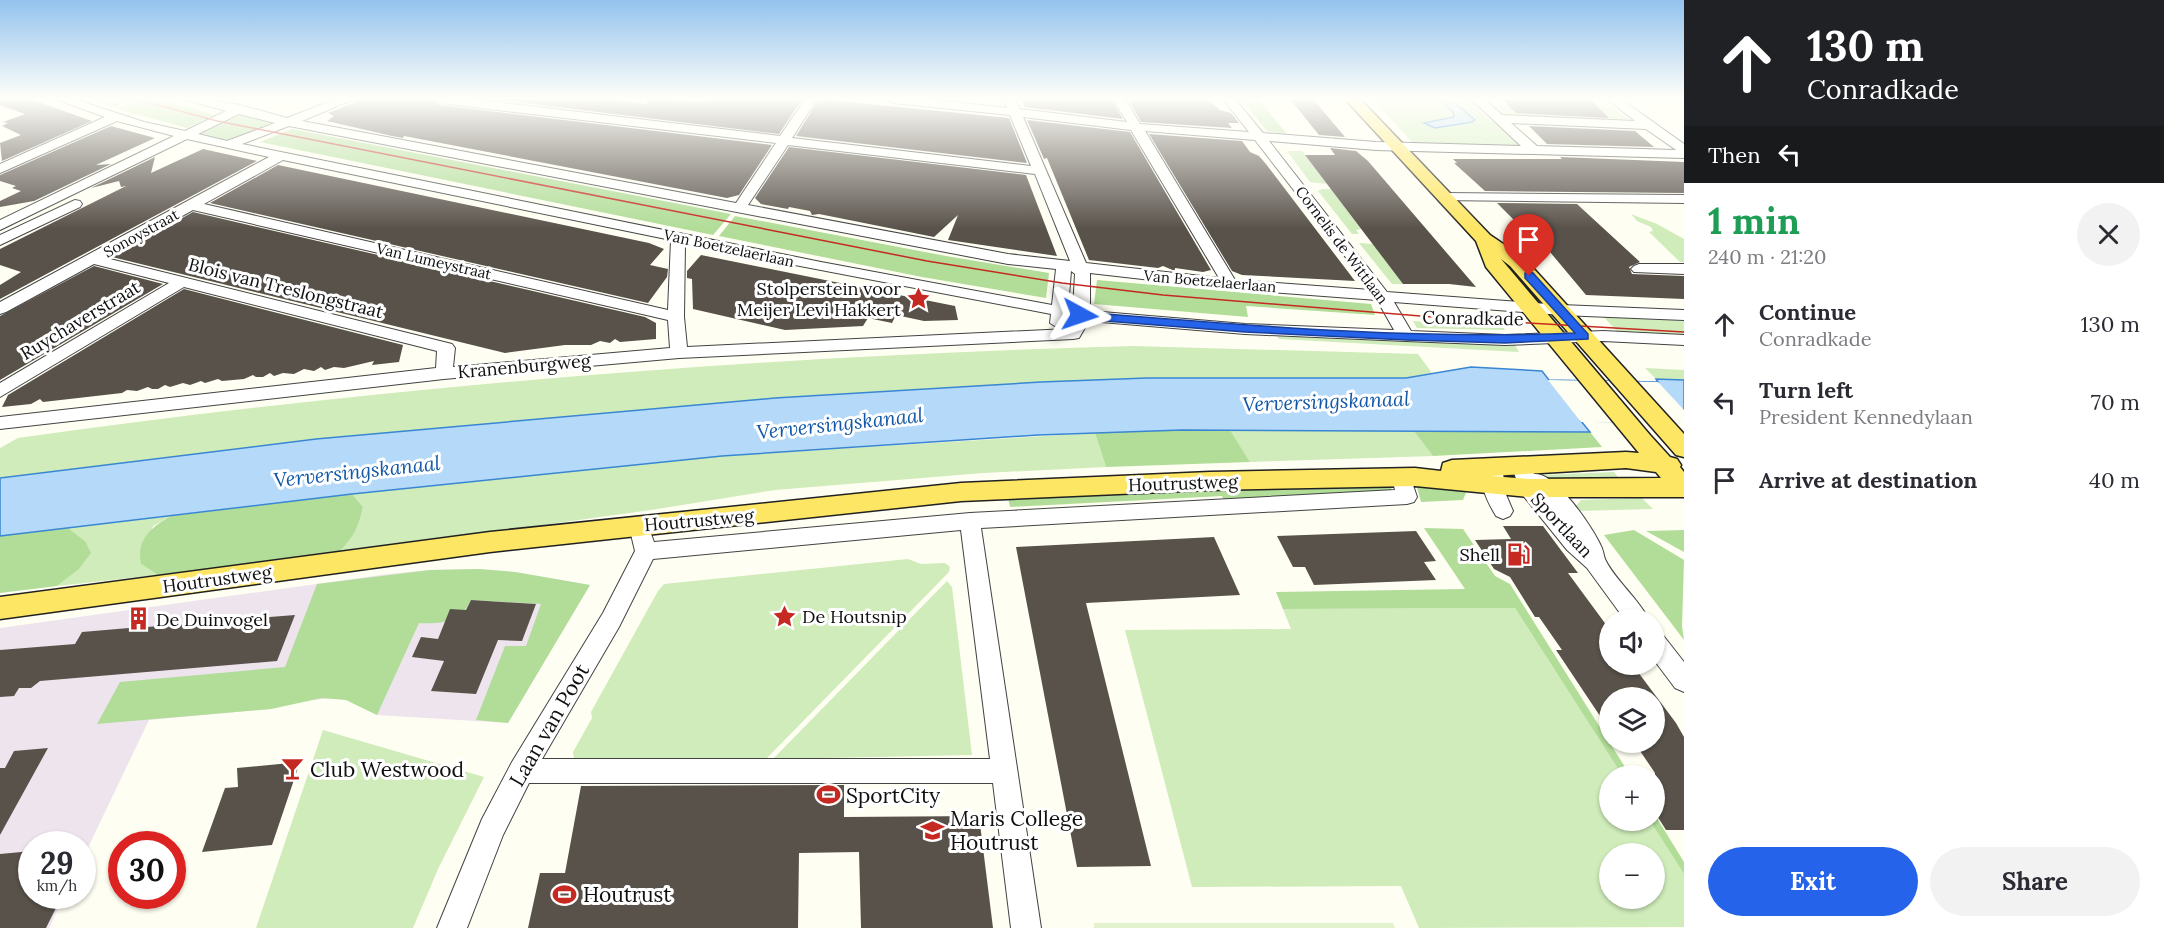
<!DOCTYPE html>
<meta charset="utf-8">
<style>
:root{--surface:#fff;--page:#f2f2f3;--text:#2b2b33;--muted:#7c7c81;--accent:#2563eb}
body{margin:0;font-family:Lora,serif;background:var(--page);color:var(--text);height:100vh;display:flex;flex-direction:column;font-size:22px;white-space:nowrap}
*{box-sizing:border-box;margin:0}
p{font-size:20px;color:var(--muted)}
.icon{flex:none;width:33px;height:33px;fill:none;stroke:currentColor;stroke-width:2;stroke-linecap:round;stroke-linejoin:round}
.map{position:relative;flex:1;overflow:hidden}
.panel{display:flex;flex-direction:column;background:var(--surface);width:480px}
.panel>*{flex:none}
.hud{background:#202124;color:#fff;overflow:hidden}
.buttons{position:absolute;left:1599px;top:609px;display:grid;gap:12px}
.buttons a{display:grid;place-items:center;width:66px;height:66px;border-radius:50%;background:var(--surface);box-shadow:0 2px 4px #0004;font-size:30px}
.speed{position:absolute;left:18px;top:831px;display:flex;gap:12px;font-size:30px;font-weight:700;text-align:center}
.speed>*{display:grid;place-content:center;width:78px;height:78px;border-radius:50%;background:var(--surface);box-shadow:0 2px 4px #0004;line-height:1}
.speed small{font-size:15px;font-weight:400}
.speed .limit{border:9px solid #d22;background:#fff;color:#111}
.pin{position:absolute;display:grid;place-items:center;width:51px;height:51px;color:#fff;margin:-62px -26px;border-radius:50% 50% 50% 0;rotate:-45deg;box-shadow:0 0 6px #0007}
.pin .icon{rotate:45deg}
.me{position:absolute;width:66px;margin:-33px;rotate:95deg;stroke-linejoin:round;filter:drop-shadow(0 0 4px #0008)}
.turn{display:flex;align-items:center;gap:21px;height:126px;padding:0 24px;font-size:27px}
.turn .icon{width:78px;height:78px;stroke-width:2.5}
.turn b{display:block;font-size:42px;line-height:51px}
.then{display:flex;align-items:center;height:57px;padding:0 24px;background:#0003;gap:12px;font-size:22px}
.round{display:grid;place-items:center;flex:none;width:63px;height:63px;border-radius:32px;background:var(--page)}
.headline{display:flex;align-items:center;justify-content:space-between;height:102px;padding:0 24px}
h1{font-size:36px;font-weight:700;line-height:45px;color:#1e9e55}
.button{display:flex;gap:12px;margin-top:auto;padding:12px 24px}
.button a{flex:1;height:69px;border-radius:36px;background:var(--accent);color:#fff;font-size:24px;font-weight:700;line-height:69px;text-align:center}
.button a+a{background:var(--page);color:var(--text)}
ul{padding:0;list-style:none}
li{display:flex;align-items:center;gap:18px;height:78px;padding:0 24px}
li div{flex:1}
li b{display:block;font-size:22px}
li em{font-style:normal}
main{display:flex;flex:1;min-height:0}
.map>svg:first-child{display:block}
.industrial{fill:#eee4ee}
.green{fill:#cfecba;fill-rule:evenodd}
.forest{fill:#b1dd98}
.pitch{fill:#e1f2cc}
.water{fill:#b5d9f8;stroke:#3986d2;stroke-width:1.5}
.pier{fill:#fffef2}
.building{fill:#59524b}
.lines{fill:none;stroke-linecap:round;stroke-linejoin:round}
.minor-casing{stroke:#434343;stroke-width:2}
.major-casing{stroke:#212121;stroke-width:3}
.minor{fill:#fff;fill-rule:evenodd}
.major{fill:#fde664;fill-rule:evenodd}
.tram{stroke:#c62921;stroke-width:1.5}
.route{fill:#2563eb;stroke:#184099;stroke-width:1.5}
.labels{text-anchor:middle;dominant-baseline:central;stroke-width:6;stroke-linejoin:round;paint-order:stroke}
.far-street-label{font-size:15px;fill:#101010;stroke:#fff}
.street-label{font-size:18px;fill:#101010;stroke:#fff}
.poi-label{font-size:18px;fill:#101010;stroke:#fff;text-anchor:end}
.water-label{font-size:20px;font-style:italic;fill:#1358a8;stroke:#fff}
.near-street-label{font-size:21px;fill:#101010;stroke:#fff}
.near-poi-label{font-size:21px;fill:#101010;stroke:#fff;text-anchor:start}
</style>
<main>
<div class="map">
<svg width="1684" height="928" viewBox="0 0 1684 928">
<rect width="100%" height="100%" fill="#fffef2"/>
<path class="industrial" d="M479 569 515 572 590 585 508 723 377 715 346 700 334 698 302 701 271 709 149 720 83 858 82 844H32V896H64L49 928H0V628L388 574 430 570Z"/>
<path class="green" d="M1372 99H1467L1488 118 1532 149 1416 146Z
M1490 104 1612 107 1628 119 1504 115Z
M1287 151H1302L1327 184 1310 182Z
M1322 189H1331L1361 229 1356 230 1359 234H1352L1318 191Z
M1631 214 1657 224 1684 239V262H1680L1649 232 1653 231 1651 227 1637 221Z
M1359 243 1373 244 1403 284H1392Z
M1604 317 1684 321V336L1618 333Z
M1413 321 1504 328 1505 330 1417 328Z
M1277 336 1515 345 1519 352 1279 339Z
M1133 346 1418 354 1432 373 1406 378 1041 382 775 398 316 439 0 478V448L18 438C388 386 760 356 1133 346Z
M1645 368 1684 370V380L1656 379Z
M1230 430H1413L1433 456 1250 462Z
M1095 433 1106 467 983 473 775 490 651 510 338 553C354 537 358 529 363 507L352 494 722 456Z
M1614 472 1618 477 1540 479 1538 477 1542 475Z
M1642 498 1653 509 1577 511 1576 506 1581 500Z
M171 516 153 526 141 564 158 575 57 586 78 570 85 541 68 528Z
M908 559 921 564 945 563 950 567 949 572 767 758 574 759 573 752 592 718 591 712 658 591 664 584Z
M947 581 952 587 972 755 773 759Z
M1515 608 1622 775 1610 776V820L1650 821 1684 874V927L1419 928 1401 886 1192 887 1125 630 1291 629 1283 609ZM1610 854H1654V898H1610Z
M323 730 484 777 438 869 413 928H256Z"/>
<path class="forest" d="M88 99H158L215 115 187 128 117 109 131 102 125 101 116 108Z
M1241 99H1258L1287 134 1267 131Z
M240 115 273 122 227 142 199 135Z
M292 129 731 214 713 235 260 142Z
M735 216 946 256 1049 273 1046 298 922 277 719 236Z
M1097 280 1371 304 1375 315 1246 306 1248 317 1094 304Z
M1182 430H1230L1250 462 1106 467 1095 433Z
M1413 430 1590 432 1602 447 1433 456Z
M1390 486 1394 494 1224 501 1222 496 1010 507 1008 497 1243 487Z
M1417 487 1467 490 1463 500 1421 502Z
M352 494 363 507C358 529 354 537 338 553L158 575 141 564C136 540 151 527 171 516Z
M68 528 85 541 91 553 78 570 57 586 0 593V536Z
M1424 528 1463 529 1495 576 1510 584 1630 775H1622L1515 608 1283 609 1276 592 1465 589Z
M1634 530 1684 560 1682 626 1684 640 1604 535Z
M1684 530V552L1646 531Z
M479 569 515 572 590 585 508 723 476 720 505 646H526L541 604 471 600C460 623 441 624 419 623L377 715 346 700 322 698 271 709 97 724 120 682 285 667 317 584 430 570Z
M1655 815 1684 862V874L1650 821 1654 820Z"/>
<path class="pitch" d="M1094 923H1393L1395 928H1094Z"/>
<path class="water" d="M1439 99H1450L1475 120 1472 122 1435 128 1424 123 1454 117 1453 112Z
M1471 367 1542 371 1549 380 1658 382 1656 379 1684 380V423L1581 421 1590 432 1182 430 1038 435 722 456 352 494 0 536V478L316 439 775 398 1041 382 1147 378H1406Z"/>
<path class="pier" d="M1548 380 1658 382 1684 410V424L1581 422Z"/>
<path class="building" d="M0 99H30L92 121 2 161 0 143 21 135 2 126 8 123 3 122 25 114 0 105Z
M364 99H431L439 105 772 145 739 195 727 198 404 136 403 138 392 136 327 121 334 116 328 113Z
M492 99H611L646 104 650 99 704 102 708 99H802L779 134Z
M819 99 1009 118 1027 163 796 136Z
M1022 99H1111L1123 119 1025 107Z
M1128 99H1207L1220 110 1231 113 1239 123H1228L1232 128 1141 122Z
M1290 99H1313L1345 137 1319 135Z
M1502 99H1590L1609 118 1516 113Z
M1027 120 1130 132 1211 270 1203 272 1175 268V271L1163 266 1158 268 1089 260 1047 158 1044 159Z
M111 126 155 138 96 165 111 164 34 201 0 207V201L21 191 12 188 16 186 0 181V175Z
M1529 126 1635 131 1654 147 1547 144Z
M1149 134 1242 141 1250 152 1259 156 1266 164 1355 281 1242 275 1232 271Z
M789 147 1026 175 1057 256 948 240 958 215 934 237 819 214 812 215 810 211 789 207 788 209 761 204 755 198Z
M1330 148 1356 151 1368 161 1476 287 1449 284H1403L1305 155H1335Z
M203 149 257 161 0 299V285L21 272 0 265V249L126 186 121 187 119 181 91 188 155 157 151 173Z
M1560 157 1684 162V193L1485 191 1454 163H1457L1453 159H1562Z
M278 165 649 243 664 249 650 265 668 269 667 277 648 303 210 203Z
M1497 203 1577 204 1640 262 1629 267 1632 274 1684 276V299L1586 295 1550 252H1546Z
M193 212 645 317 656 323V339L620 342 615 339 610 343 600 341 591 345H565L505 353 112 257Z
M701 255 914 298 918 304 925 300 955 306 958 320 924 321 896 315 892 323 868 318 863 326 785 330 693 309 692 279 687 278V271Z
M94 266 163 284 0 380V316Z
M184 289 403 345 399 362 372 365 374 361 344 368 334 367 325 370 321 367 314 371 304 369 294 374 283 373 274 376 270 373 263 377H256L253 375 244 379 222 381 218 379 205 383 201 381 190 385 183 383 170 387 165 385 158 389H152L148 387 137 391 127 390 122 393 43 402 40 399 31 404 2 407 8 395Z
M1503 526H1543L1578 573H1568L1610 630V664H1632L1676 723 1684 737V830H1666L1654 811 1655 773 1634 742H1654V698H1610V731L1556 650H1562L1539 617H1535L1510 577 1494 569 1475 540 1511 539Z
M1416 531 1436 561 1424 562 1436 580 1314 585 1305 567H1293L1277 536Z
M1214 537 1240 595 1086 603 1151 866 1077 867 1016 547Z
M471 600 536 604 522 641 498 640 476 694 431 691 444 661 412 657 421 637 438 639 450 609 466 610Z
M147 611V627L295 615 277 661 40 681 31 688H19L14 696 0 697V650L75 644 82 632 129 628V620L135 615Z
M48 748 0 835V768H5L14 751Z
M300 762 272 845 202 852 225 788 238 787 237 768Z
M844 785V817L979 816 993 928H861L859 852 799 853 798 928H528L540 873H565L581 786Z
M32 851V896H62L46 928H0V854Z"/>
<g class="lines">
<defs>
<path id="minor" d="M55 99H74L144 122 185 131 226 111 183 99H206L240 105 287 118 336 99H354L302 121 736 203 776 143 439 103 433 99H471L780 136 805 99H817L792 138 1031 166 1010 115 892 103 886 99H929L1007 108 1005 99H1015L1020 109 1127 122 1113 99H1125L1140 124 1249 132 1223 99H1235L1263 133 1376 142 1521 146 1471 99H1484L1502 115 1635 121 1607 99H1621L1684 144V158L1376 150 1269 141 1387 292 1561 305 1684 310V320L1561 315 1394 302 1411 331 1505 335 1603 331 1684 335V345L1603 341 1505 345 1406 341 1245 334 1089 321 1079 338 1073 339 679 358 444 379 0 429V417L436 368 437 351 184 287 0 397V383L169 283 94 264 6 312 0 314V302L269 157 187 139 0 230V220L174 136 117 121 0 173V164L105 117ZM239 114 275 123 227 141 198 134ZM1023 117 1131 130 1219 278 1086 263ZM1511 123 1646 129 1676 150 1537 146ZM289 126 1008 264 1056 269 1052 305 821 262 242 144ZM1145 131 1255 140 1371 290 1235 280ZM788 145 1035 174 1070 261 1008 254 748 205ZM283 160 671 240 668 310 204 204ZM193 210 668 320 670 348 453 367 455 348 452 344 106 258ZM685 244 1051 314 1050 323 1058 328 1064 327 1067 317 1073 319V323L1068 329 687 347 684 317ZM1071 271 1075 274 1073 309 1068 308ZM1090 273 1230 289 1377 300 1394 330 1245 324 1090 311Z
M1444 193 1684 195V203L1439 200 1437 197Z
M75 200 80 201 82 204 80 207 0 245V235Z
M1639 264H1684V274L1634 272 1631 269 1634 266Z
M1522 460 1529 462 1534 474C1555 471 1593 528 1601 546 1603 550 1604 556 1605 559 1614 579 1639 599 1649 620H1625L1587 568 1567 550 1521 493 1512 467 1515 462Z
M1493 461 1500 463 1503 468 1504 490 1513 511 1510 516 1503 519 1496 516C1487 501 1476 480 1486 463Z
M1402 471 1409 473 1417 497 1414 502 1407 504 981 528 1041 928H1011L993 783H529L503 835 467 928H437L482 819 512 762 603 613 635 551 629 526 632 520 639 518 646 520 654 542 970 513 1395 490 1392 478 1395 473ZM961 530 990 759H542L619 627 653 559Z
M1654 631 1662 634 1684 662V692L1675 688 1654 660Z"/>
<path id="major" d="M1345 99H1360L1490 235 1524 258 1684 434V457L1676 455 1510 266 1501 259 1650 435 1670 457 1677 459 1681 465 1680 467 1684 472V497H1528L1415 486 1210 490 961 501 490 552 0 619V597L490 532 961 483 1210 472 1415 468 1441 471 1443 463 1452 460 1626 452 1639 453 1486 267 1476 241ZM1626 468 1656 472 1661 478 1528 479 1491 476Z"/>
</defs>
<use href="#minor" class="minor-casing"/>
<use href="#major" class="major-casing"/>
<use href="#minor" class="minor"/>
<use href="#major" class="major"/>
<path class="tram" d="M136 99 217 121 927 261 1062 283 1163 295 1445 318 1684 332"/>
</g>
<linearGradient id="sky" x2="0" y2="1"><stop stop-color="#93c3ee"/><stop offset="0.43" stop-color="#fffff9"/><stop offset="1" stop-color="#fffff9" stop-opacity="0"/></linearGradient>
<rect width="1684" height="229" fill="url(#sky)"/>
<path class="route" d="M1529 272 1533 273 1588 334V339L1505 343 1406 340 1245 332 1080 319 1074 315 1080 312C1244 325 1410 340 1575 333L1525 278V273Z"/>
<defs>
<symbol id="sight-bare" viewBox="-9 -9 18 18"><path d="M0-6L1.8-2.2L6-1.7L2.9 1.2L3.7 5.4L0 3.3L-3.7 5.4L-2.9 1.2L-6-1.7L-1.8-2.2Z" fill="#c62921" stroke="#fff" stroke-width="2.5" paint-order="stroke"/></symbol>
<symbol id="fuel-bare" viewBox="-9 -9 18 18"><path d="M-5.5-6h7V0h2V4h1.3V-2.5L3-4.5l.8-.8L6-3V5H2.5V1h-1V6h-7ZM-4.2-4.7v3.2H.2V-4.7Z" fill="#c62921" stroke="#fff" stroke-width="2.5" paint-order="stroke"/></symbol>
<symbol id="building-bare" viewBox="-9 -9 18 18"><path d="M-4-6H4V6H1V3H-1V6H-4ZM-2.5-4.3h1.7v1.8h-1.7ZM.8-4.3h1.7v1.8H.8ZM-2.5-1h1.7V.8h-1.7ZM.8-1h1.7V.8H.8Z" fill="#c62921" stroke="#fff" stroke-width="2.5" paint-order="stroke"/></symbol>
<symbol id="bar-bare" viewBox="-9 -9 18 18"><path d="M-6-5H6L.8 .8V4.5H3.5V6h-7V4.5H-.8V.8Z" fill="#c62921" stroke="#fff" stroke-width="2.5" paint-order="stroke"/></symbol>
<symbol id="stadium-bare" viewBox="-9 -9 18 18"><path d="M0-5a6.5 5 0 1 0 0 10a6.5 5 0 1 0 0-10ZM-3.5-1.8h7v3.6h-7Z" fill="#c62921" stroke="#fff" stroke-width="2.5" paint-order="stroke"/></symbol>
<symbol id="school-bare" viewBox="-9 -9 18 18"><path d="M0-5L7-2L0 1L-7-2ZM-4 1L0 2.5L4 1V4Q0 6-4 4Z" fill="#c62921" stroke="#fff" stroke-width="2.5" paint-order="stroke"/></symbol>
</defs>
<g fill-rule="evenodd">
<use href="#sight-bare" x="902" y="282" width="33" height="33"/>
<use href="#fuel-bare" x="1502" y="538" width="33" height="33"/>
<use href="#sight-bare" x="768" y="600" width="33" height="33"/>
<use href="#building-bare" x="122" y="602" width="33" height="33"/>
<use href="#bar-bare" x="276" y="752" width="33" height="33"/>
<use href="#stadium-bare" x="812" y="778" width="33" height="33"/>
<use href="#school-bare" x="916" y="814" width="33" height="33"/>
<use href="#stadium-bare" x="548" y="878" width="33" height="33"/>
</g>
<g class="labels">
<g class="far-street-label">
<text transform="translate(141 233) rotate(-29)">Sonoystraat</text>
<text transform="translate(1342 245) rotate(53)">Cornelis de Wittlaan</text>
<text transform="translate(729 248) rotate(12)">Van Boetzelaerlaan</text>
<text transform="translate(434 261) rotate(13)">Van Lumeystraat</text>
<text transform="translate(1210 281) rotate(5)">Van Boetzelaerlaan</text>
</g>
<g class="street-label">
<text transform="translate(286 288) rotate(14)">Blois van Treslongstraat</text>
<text transform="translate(1473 318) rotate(1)">Conradkade</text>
<text transform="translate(80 320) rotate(-31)">Ruychaverstraat</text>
<text transform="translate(524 366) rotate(-5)">Kranenburgweg</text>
<text transform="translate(1183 483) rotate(-2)">Houtrustweg</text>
<text transform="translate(699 520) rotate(-5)">Houtrustweg</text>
<text transform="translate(1562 525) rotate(47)">Sportlaan</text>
<text transform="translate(217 579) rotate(-8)">Houtrustweg</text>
</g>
<g class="poi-label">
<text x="901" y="288">Stolperstein voor<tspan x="901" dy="21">Meijer Levi Hakkert</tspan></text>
<text x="1500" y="554">Shell</text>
<text x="802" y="616" text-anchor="start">De Houtsnip</text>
<text x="156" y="619" text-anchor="start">De Duinvogel</text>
</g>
<g class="water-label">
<text transform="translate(1326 401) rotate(-2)">Verversingskanaal</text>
<text transform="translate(840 423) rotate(-6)">Verversingskanaal</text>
<text transform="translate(357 471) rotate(-6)">Verversingskanaal</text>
</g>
<g class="near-street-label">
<text transform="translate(549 725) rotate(-60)">Laan van Poot</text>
</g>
<g class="near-poi-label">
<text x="310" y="769">Club Westwood</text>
<text x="846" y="795">SportCity</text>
<text x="950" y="818">Maris College<tspan x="950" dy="24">Houtrust</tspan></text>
<text x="583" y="894">Houtrust</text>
</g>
</g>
</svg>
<div class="buttons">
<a><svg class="icon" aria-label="sound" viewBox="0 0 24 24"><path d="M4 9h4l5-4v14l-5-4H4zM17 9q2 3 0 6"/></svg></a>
<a><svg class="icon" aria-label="layers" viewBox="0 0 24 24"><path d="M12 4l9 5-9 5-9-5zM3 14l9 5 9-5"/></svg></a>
<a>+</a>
<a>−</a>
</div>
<div class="speed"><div>29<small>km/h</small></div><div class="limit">30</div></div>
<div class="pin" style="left:1529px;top:276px;background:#d93025"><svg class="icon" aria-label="arrive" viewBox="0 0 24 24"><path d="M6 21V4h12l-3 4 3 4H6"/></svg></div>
<svg class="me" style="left:1080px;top:315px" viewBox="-20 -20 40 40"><path d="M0-17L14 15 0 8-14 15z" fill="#2563eb" stroke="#fff" stroke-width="4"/></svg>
</div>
<section class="panel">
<div class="hud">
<div class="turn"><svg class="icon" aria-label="ahead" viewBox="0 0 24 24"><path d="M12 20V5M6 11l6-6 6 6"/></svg><div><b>130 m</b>Conradkade</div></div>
<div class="then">Then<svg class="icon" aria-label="left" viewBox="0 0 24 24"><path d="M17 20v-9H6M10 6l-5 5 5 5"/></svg></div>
</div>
<div class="headline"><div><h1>1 min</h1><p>240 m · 21:20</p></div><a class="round"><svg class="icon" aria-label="close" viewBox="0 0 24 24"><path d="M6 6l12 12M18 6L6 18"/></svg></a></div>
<ul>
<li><svg class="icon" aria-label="ahead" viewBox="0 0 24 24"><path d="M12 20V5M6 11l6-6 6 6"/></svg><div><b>Continue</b><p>Conradkade</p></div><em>130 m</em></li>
<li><svg class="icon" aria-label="left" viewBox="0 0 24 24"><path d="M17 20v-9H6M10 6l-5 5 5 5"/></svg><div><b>Turn left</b><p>President Kennedylaan</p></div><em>70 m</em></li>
<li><svg class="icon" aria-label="arrive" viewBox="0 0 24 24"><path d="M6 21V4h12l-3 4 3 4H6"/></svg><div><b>Arrive at destination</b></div><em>40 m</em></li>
</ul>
<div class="button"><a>Exit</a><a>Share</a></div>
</section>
</main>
